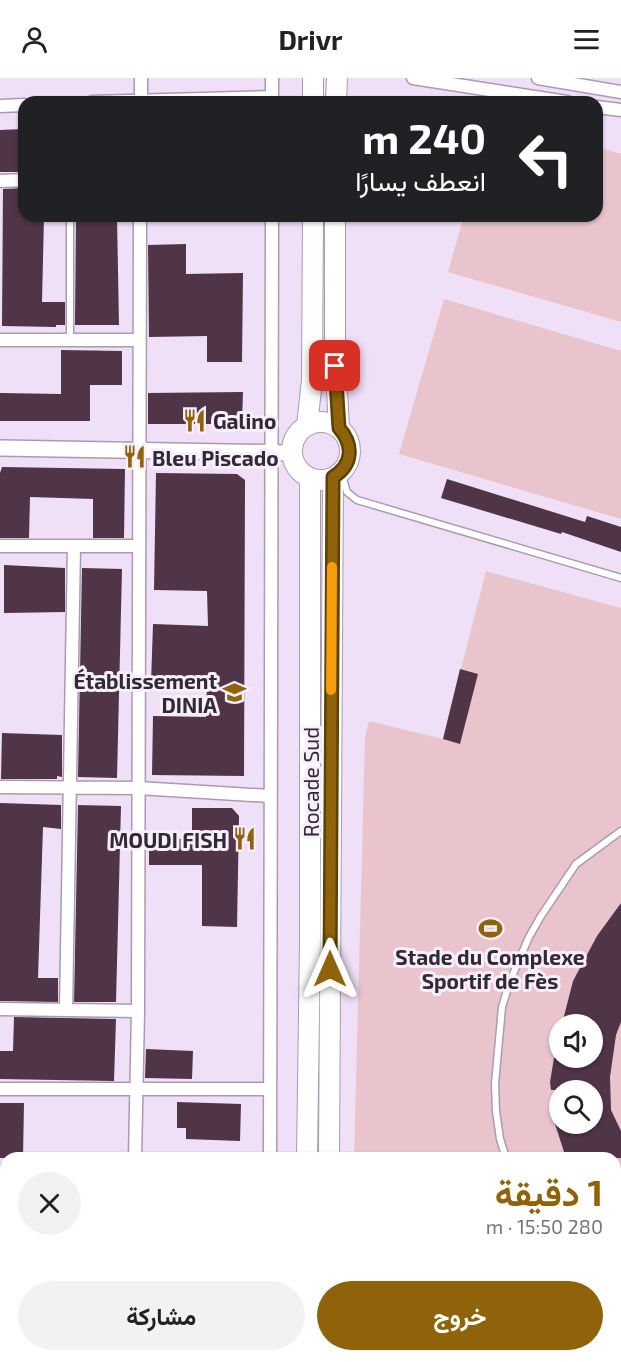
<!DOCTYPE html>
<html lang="ar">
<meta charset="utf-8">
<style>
:root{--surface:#fff;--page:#f2f2f2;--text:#222;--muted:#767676;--accent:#8f630a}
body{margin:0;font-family:"Exo 2",Vazirmatn,sans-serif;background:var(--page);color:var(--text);direction:rtl;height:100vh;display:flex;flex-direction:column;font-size:22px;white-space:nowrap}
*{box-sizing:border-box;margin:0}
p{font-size:20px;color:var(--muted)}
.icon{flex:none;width:33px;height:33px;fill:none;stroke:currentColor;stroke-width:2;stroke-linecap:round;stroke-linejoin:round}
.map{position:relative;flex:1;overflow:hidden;direction:ltr}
.sheet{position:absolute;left:0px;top:1074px;width:621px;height:210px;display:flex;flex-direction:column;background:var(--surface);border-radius:18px 18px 0 0;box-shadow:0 2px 4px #0004;direction:rtl}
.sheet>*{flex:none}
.banner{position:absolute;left:18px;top:18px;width:585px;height:126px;border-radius:18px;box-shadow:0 2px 4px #0004;direction:rtl;background:#202124;color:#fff;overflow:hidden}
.fabs{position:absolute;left:549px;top:936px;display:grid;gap:12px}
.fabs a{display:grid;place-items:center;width:54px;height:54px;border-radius:50%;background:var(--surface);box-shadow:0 2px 4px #0004;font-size:30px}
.pin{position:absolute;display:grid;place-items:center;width:51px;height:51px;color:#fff;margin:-26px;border-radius:12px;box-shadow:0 3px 9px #0006}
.me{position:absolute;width:66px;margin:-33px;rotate:0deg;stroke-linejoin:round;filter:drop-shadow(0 0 4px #0008)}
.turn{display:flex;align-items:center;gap:21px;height:126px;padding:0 18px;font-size:27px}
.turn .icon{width:78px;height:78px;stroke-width:2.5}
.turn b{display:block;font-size:42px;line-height:51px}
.round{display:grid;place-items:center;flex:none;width:63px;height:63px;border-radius:32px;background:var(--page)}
.head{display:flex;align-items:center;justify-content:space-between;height:102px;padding:0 18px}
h1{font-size:36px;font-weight:700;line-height:45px;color:var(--accent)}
.cta{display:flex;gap:12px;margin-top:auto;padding:12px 18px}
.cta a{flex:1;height:69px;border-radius:36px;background:var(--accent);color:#fff;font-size:24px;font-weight:700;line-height:69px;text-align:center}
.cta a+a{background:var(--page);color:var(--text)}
header{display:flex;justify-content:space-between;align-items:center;height:78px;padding:0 18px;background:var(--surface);font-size:27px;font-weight:700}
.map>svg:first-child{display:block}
.green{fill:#eac4cc;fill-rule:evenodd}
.building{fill:#503447}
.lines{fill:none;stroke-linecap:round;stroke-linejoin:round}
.service-casing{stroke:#aa9bb1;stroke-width:9}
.minor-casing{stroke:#aa9bb1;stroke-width:15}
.tertiary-casing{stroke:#aa9bb1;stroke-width:18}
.trunk-casing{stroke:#aa9bb1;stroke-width:22}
.service{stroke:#fff;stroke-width:6}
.minor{stroke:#fff;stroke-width:12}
.tertiary{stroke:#fff;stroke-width:15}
.trunk{stroke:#fff;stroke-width:20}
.route-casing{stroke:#5d4006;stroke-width:15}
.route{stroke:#8f630a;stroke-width:10}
.slow{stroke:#f59e0b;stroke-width:10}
.labels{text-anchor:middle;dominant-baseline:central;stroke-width:6;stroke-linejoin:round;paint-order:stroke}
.poi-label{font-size:21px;font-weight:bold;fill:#302a33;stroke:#f8eefd;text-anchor:start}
.street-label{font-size:21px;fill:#302a33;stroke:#f8eefd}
</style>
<header><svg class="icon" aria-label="menu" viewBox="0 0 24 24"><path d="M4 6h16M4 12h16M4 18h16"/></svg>Drivr<svg class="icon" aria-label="person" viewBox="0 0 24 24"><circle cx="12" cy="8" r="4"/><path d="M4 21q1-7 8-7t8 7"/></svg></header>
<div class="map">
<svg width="621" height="1284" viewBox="0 0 621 1284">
<rect width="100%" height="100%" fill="#efdff7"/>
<path class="green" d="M597 69 621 76V244L448 194 464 138H597Z
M444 221 621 273V441L399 376Z
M486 493 621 530V1284H353V1278H615V1080H354L365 659 369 643 443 661ZM560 946H592V980H560ZM560 1012H592V1046H560Z"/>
<path class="building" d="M24 51V94H0V52Z
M24 110V138H44L42 224H65V247H56V249L2 248 3 111Z
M76 138H117L119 247H75Z
M186 166V196L243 195 242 284H207V258L149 259 148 167Z
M61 272 122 273V307H90V343H0V315L61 316Z
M243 314 242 346H148V315Z
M2 389 125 391 124 460H93V421L30 419 29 460H0V395Z
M156 395 237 396 245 402 244 698 152 697 153 638 206 639 207 606 151 605 153 546 208 548 207 513 154 512Z
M447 401 585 444 587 438 621 449V474L562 454 561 456 441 420Z
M4 487 65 490V534L4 535Z
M82 490 122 491 117 700 78 699Z
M460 591 478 596 460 666 443 661Z
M2 655 62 657V699L57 698V701H1Z
M0 725 61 727V751L43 749 38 900H58V924L0 923Z
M78 727 121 728 116 924H74Z
M192 730H232L239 738 237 849 202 848V787H149V760L192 761Z
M621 825V944L616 957 610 999 611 1032 621 1053V1080H592L587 1074 579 1080H566L555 1046H592V1012H551L550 1004 554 980H592V946H562L573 903 597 858Z
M14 939 116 941 114 1003 0 1001V973H13Z
M146 971 193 973 192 1001 145 1000Z
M177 1024 241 1026 240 1063 186 1061V1050H177Z
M0 1025H24L23 1080H0Z"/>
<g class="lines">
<defs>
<path id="service" d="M70 262V138
M341 394 347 414 357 422 621 500
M506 1080 500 1061 496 1033 495 1006 502 929 510 903 529 859 541 838 576 786 621 753
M393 1278 413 1284
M498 1284 499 1278"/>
<path id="minor" d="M413 0 567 24
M538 0 621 14
M92 24 272 19
M141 24V0
M272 24V0
M0 28 24 27
M597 29 621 32
M0 103 24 102
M0 262H139
M0 468H139
M0 709 138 710 270 718
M0 931 138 933
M66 932 74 468
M0 1011H270
M135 1080 138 933 140 138
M270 1080 272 138
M0 1114H6
M17 1278V1284
M269 1278V1284
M101 1284V1278"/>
<path id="tertiary" d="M0 370 292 375"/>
<path id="trunk" d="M313 24V0
M336 24 337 0
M335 138V275L339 350
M292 373a29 29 0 1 1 58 0a29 29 0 1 1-58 0Z
M307 348 312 302 313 138
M307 1080 310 863V400
M329 1080 333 400
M305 1284V1278
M327 1284V1278"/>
</defs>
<use href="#service" class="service-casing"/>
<use href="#minor" class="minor-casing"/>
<use href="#tertiary" class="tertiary-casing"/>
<use href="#trunk" class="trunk-casing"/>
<use href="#service" class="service"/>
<use href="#minor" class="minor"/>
<use href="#tertiary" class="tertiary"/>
<use href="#trunk" class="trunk"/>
</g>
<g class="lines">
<defs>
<path id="route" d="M330 891 333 399C353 387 354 367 339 350L335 288"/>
</defs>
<use href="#route" class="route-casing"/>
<use href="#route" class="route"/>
<path class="slow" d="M331 612 332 489"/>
</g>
<defs>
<symbol id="restaurant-bare" viewBox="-9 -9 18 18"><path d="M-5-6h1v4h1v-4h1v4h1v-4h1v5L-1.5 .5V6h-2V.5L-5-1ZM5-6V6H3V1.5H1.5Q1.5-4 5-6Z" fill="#8f630a" stroke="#f8eefd" stroke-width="2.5" paint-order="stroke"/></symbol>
<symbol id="school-bare" viewBox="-9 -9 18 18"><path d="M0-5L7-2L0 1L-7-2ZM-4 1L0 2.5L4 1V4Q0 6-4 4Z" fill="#8f630a" stroke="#f8eefd" stroke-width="2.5" paint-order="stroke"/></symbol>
<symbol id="stadium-bare" viewBox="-9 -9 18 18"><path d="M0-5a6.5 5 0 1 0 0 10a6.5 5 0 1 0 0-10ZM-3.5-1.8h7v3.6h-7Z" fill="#8f630a" stroke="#f8eefd" stroke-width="2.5" paint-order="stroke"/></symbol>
</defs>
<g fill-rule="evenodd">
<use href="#restaurant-bare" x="178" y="326" width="33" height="33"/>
<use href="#restaurant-bare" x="118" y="362" width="33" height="33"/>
<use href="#school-bare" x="218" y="598" width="33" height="33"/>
<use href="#restaurant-bare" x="228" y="744" width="33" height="33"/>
<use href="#stadium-bare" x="474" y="834" width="33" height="33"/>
</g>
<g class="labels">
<g class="poi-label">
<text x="213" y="342">Galino</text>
<text x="152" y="379">Bleu Piscado</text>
<text x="217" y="602" text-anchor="end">Établissement<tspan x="217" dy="24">DINIA</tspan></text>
<text x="227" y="761" text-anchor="end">MOUDI FISH</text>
<text x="490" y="878" text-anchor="middle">Stade du Complexe<tspan x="490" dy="24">Sportif de Fès</tspan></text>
</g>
<g class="street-label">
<text transform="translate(310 704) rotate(-90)">Rocade Sud</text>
</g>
</g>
</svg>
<div class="fabs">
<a><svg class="icon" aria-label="sound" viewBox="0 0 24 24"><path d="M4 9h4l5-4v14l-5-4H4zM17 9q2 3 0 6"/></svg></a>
<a><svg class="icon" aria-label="search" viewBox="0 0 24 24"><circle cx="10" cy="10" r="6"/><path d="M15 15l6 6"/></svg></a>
</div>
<div class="pin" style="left:335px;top:288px;background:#d93025"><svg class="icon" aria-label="arrive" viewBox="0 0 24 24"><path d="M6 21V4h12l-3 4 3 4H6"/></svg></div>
<svg class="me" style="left:330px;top:891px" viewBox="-20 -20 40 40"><path d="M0-17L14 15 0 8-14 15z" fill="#8f630a" stroke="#fff" stroke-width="4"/></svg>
<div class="banner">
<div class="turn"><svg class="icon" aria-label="left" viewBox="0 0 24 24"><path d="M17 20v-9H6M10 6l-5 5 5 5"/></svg><div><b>240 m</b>انعطف يسارًا</div></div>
</div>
<section class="sheet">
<div class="head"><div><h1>1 دقيقة</h1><p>280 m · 15:50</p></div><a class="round"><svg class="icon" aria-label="close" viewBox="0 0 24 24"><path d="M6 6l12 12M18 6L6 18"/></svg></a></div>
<div class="cta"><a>خروج</a><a>مشاركة</a></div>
</section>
</div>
